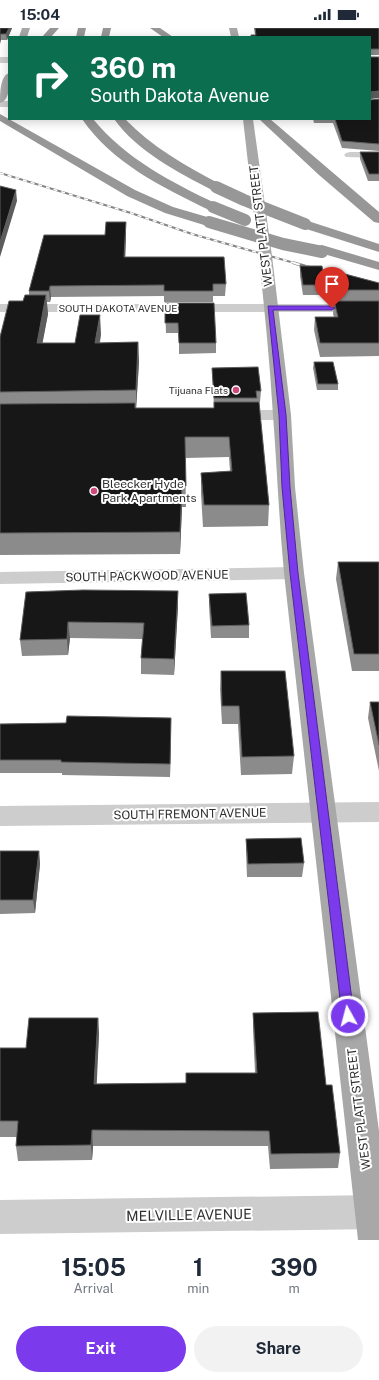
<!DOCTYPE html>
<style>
:root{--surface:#fff;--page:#f2f2f3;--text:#1f2937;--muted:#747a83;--accent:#7c3aed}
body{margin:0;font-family:"Public Sans",sans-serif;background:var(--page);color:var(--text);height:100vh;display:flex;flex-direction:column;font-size:15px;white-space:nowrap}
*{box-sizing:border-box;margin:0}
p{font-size:13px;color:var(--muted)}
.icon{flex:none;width:22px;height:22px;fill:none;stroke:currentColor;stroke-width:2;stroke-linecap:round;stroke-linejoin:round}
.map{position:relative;height:1212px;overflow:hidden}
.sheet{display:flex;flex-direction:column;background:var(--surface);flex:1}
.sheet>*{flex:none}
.hud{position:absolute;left:8px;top:8px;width:363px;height:84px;border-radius:0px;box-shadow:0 2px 10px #0003;background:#0b6e4f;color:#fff;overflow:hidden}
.pin{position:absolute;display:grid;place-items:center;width:34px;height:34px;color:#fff;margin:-41px -17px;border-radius:50% 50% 50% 0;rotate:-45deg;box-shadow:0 0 4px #0007}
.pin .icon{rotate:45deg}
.me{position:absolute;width:44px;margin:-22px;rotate:353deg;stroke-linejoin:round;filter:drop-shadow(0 0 3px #0008)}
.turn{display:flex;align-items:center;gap:14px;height:84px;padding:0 16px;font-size:18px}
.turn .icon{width:52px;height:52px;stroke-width:2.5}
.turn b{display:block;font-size:28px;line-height:34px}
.eta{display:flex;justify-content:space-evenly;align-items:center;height:68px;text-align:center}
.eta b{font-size:24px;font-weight:700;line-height:28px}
.primary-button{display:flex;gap:8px;margin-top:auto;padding:8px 16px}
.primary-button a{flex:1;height:46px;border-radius:24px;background:var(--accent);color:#fff;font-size:16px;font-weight:700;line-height:46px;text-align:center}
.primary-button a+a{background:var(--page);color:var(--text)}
.status{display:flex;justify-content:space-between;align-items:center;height:28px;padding:0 20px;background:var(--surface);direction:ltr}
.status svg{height:11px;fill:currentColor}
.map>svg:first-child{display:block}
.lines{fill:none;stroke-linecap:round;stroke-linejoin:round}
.minor{fill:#cdcdcd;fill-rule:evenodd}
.major{fill:#a8a8a8;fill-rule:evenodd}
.highway{fill:#979797;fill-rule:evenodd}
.rail-far1-casing{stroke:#858585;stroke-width:2}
.rail-casing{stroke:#858585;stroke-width:3}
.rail-far1{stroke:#fff;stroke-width:1.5;stroke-dasharray:4;stroke-linecap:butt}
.rail{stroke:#fff;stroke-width:2;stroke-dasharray:6;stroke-linecap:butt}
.highway-bridge{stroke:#979797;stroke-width:12}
.wall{fill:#8b8b8b}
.shaded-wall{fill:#5d5d5d}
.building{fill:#171717;stroke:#5d5d5d}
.route{fill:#7c3aed;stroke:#51269a}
.poi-dot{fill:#cf4a7a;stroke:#fff;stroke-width:1.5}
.labels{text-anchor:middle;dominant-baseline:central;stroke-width:4;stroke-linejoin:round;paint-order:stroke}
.far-street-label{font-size:10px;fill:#303030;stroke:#fff}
.far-poi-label{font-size:10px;fill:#303030;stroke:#fff;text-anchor:end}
.street-label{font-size:12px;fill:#303030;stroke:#fff}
.poi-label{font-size:12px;fill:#303030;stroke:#fff;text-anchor:start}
.near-street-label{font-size:14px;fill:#303030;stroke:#fff}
</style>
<div class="status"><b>15:04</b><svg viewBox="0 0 49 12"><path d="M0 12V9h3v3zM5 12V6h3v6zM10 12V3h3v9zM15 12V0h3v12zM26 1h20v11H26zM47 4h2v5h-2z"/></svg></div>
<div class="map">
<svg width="379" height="1212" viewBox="0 0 379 1212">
<rect width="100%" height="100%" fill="#fff"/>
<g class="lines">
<path class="minor" d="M0 29H9V35H0Z
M0 73H9V79H0Z
M350 124H379V130L346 129 344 127 346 125Z
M0 276H379V284H0Z
M231 382H282L288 383 291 387 288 391 282 392H231L225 391 222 387 225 383Z
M294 539 301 541 304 545 301 549 294 551 0 556V544Z
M379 774V794L0 798V778Z
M379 1167V1201L0 1206V1172Z"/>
<path class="major" d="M22 0H30L27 9H19Z
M229 0H237L239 9H231Z
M9 45C9 54 11 72 0 75 0 66 0 48 9 45Z
M243 91H253L272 228 291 387 295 459 304 545 379 1103V1212H358L284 545C279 492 277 440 273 387 267 288 254 190 243 91Z"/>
<path class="highway" d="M50 0H59L51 9H42Z
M78 0H86L84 9H76Z
M103 0H111L109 9H101Z
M150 0H160L173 9H163Z
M0 86 135 162 173 179 214 191 215 194 214 197H204L165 185 127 168 0 93Z
M82 91H93C126 131 171 154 217 176L219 179 217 182H209C162 159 112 135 82 91Z
M114 91H125C152 119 186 138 220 156L222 159 220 162H212C177 144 137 123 114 91Z
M259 91H270L379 184V195L374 194 319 147Z
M305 192 379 216V224L300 199 299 196 300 193Z
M322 217 379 234V242L317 224 315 221 317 218Z"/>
<defs>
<path id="rail-far1" d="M0 145 131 185 192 206 298 236"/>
<path id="rail" d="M294 235 336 247"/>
</defs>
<use href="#rail-far1" class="rail-far1-casing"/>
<use href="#rail" class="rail-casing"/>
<use href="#rail-far1" class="rail-far1"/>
<use href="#rail" class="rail"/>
<path class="highway-bridge" d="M216 159 244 172 305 196
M213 179 245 192
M209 194 283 216 322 224"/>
</g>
<path class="wall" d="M0 0H12L7 12H1Z
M254 0H379V27H370V9L255 7Z
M379 71V123L342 120 333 95H314L313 91H370Z
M360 124H379V153H368L360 131Z
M126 204 125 229 226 256 225 268H213V274H164V268L51 269 50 274H47L48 286 42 315H75L101 306 100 315 138 314 139 334 136 380H214L212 340 261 363 260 374H259L269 477 268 498 203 499 201 466V445L230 443 229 429 185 430 186 479H182L180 526 0 527V309L23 273 29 267V263L105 207Z
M300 238 325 257 324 267H303L300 248Z
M326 241 379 255V328L320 329 314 302 315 289H334L333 286 334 274H330L325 254Z
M165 275 216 315V325L179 326V305H166Z
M314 334 338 356V362H317L313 340Z
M338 534H379V643H352L336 551Z
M26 564 178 578 174 647 141 646V630L142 611 70 610 68 627 22 628 20 612Z
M209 566 249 597V610H211L209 578Z
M221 643 294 728 292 746 241 747 238 696H222L220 661Z
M370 674H379V743L368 690Z
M171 690 170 749 62 747V745H0V696L66 695Z
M246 811 304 835 302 849H247L246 824Z
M0 823H39L40 836 35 885 0 886Z
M253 985 326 1057 340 1125 338 1140 270 1141 268 1118H93L92 1132 18 1133 16 1118 17 1109H0V1020H26L98 990 99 1006 96 1056 186 1055 255 1045 253 1001Z"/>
<path class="shaded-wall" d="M9 0H12L7 12 6 6Z
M1 6V12L0 16V8Z
M379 63V70L370 71V64Z
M16 162 17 173 0 229V214Z
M126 194V204L125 239 124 229Z
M50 258 51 269 50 274 49 263Z
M46 267 48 286 39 334 37 315Z
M100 287 101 306 96 334 95 315Z
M138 314 139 334 136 382V362Z
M182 458V479L180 526V504Z
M178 563V578L174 647V631Z
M68 594 70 610 68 627 67 611Z
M171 690V703L170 749V736Z
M39 823 40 836 35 885 33 872Z
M98 990 99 1006 96 1072 94 1056Z
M92 1102 93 1118 92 1132 91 1117Z"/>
<path class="building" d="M0 0H9L6 6H1L0 8Z
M255 0H379V21H370V9H251V7H256Z
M370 29H379V63L370 64Z
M379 71V116L342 113 335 91H370V72Z
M360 124H379V146H369Z
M0 158 16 162 0 214Z
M106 194H126L124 229H224L226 256H213V263H164V257L50 258 49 263H29L44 207H105Z
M300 238H322L325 257H303Z
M326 241 379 255V262H331Z
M25 267H46L37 315H75L80 287H100L95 315 138 314 136 362 0 364V309L9 273H23Z
M334 273H379V315H320L315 289H338Z
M165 275H214L216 315H179L178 295H165Z
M314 334H333L338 356H318Z
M258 339 261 363H256L257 370H214L212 340Z
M214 374H259L269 477H204L201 445 232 443 229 409H185L186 458H182L180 504 0 505V376L135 375V380H214Z
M338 534H379V626H354Z
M83 562 178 563 174 631 141 630 144 595 68 594 67 611 20 612 26 564Z
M246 565 249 597 212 598 209 566Z
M221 643H285L294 728 242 729 239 678H222Z
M370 674H379V717Z
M67 688 171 690 170 736 61 734V732H0V696L66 695Z
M301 810 304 835 248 836 246 811Z
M0 823H39L33 872H0Z
M318 984 326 1057H332L340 1125 271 1126 269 1103 92 1102 91 1117 16 1118 18 1093H0V1020H26L29 990H98L94 1056 186 1055V1045H257L253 985Z"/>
<path class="route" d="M268 278H332L335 280 332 282H273L286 387 290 459 298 545 354 988 352 992 348 993 344 992 342 988 290 545 282 459 279 387Z"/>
<g class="poi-dot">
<circle cx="236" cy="362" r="4"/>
<circle cx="94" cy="463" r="4"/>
</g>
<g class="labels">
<g class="far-street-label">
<text x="118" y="280">SOUTH DAKOTA AVENUE</text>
</g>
<g class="far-poi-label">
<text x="228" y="362">Tijuana Flats</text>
</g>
<g class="street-label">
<text transform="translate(261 198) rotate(-97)">WEST PLATT STREET</text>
<text transform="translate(147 548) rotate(-1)">SOUTH PACKWOOD AVENUE</text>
<text transform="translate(190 786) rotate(-1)">SOUTH FREMONT AVENUE</text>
<text transform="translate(359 1081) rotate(-97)">WEST PLATT STREET</text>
</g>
<g class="poi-label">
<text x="102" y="456">Bleecker Hyde<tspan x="102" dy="14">Park Apartments</tspan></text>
</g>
<g class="near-street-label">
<text transform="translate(189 1187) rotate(-1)">MELVILLE AVENUE</text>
</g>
</g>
</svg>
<div class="pin" style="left:332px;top:280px;background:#d93025"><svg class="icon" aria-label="arrive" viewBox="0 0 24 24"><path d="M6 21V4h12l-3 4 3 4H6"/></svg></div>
<svg class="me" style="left:348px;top:988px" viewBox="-20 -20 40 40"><circle r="17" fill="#7c3aed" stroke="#fff" stroke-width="3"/><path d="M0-11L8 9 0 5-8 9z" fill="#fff"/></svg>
<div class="hud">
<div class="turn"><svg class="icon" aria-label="right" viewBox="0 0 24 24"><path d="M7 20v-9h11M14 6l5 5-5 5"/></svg><div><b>360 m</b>South Dakota Avenue</div></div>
</div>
</div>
<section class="sheet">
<div class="eta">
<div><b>15:05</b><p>Arrival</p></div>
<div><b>1</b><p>min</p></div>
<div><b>390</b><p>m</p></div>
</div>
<div class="primary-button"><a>Exit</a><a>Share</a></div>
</section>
